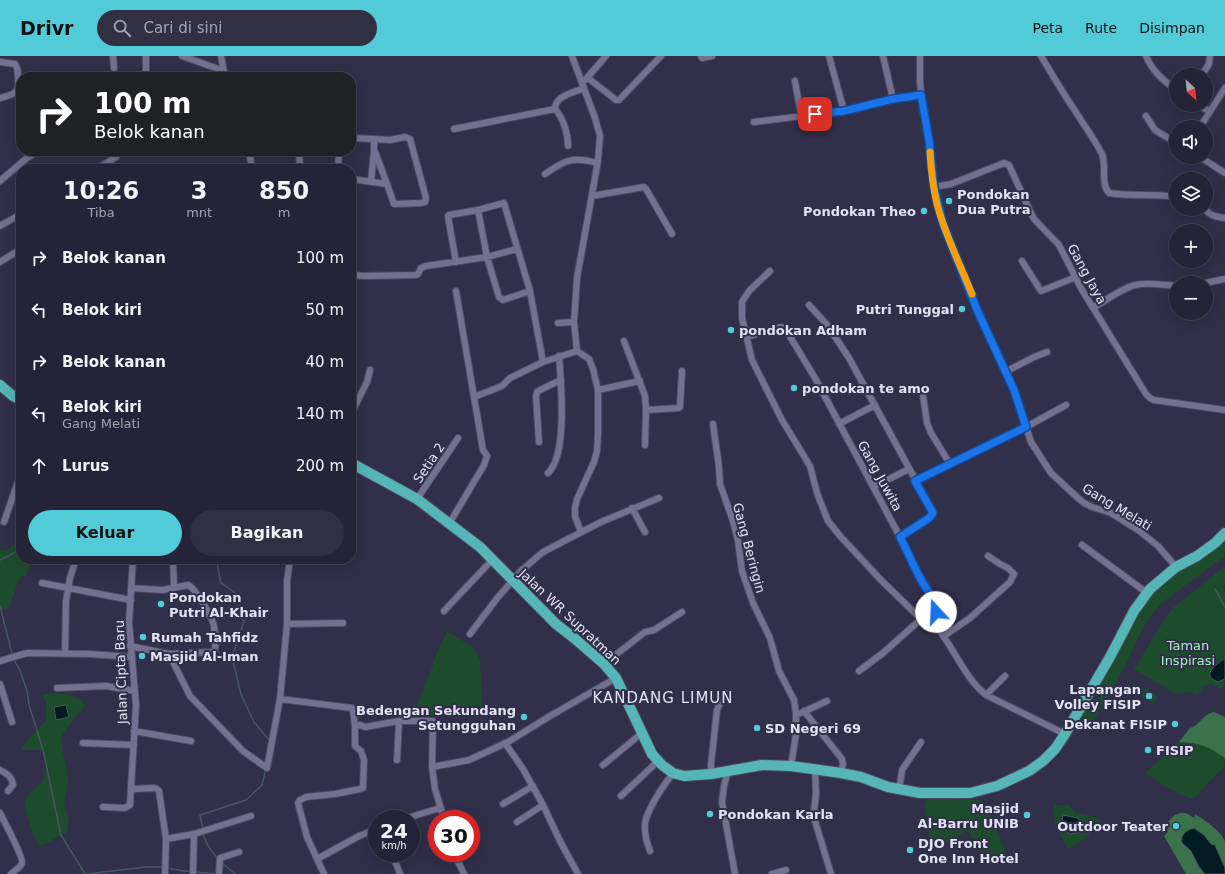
<!DOCTYPE html>
<html lang="id">
<meta charset="utf-8">
<style>
:root{--surface:#252337;--page:#312f42;--text:#f1f3f6;--muted:#a3a4ad;--line:#424052;--accent:#52cbd8}
body{margin:0;font-family:"DejaVu Sans",sans-serif;background:var(--page);color:var(--text);height:100vh;display:flex;flex-direction:column;font-size:15px;white-space:nowrap}
*{box-sizing:border-box;margin:0}
p{font-size:13px;color:var(--muted)}
.icon{flex:none;width:22px;height:22px;fill:none;stroke:currentColor;stroke-width:2;stroke-linecap:round;stroke-linejoin:round}
.map{position:relative;flex:1;overflow:hidden}
.sheet{position:absolute;left:16px;top:108px;width:340px;height:400px;display:flex;flex-direction:column;background:var(--surface);border-radius:16px;box-shadow:0 4px 16px #0002,0 0 0 1px var(--line)}
.sheet>*{flex:none}
.top-card{position:absolute;left:16px;top:16px;width:340px;height:84px;border-radius:16px;box-shadow:0 4px 16px #0002,0 0 0 1px var(--line);background:#202124;color:#fff;overflow:hidden}
.needle{width:26px;rotate:153deg}
.buttons{position:absolute;left:1169px;top:12px;display:grid;gap:8px}
.buttons a{display:grid;place-items:center;width:44px;height:44px;border-radius:50%;background:var(--surface);box-shadow:0 4px 16px #0002,0 0 0 1px var(--line);font-size:20px}
.speed{position:absolute;left:368px;top:754px;display:flex;gap:8px;font-size:20px;font-weight:700;text-align:center}
.speed>*{display:grid;place-content:center;width:52px;height:52px;border-radius:50%;background:var(--surface);box-shadow:0 4px 16px #0002,0 0 0 1px var(--line);line-height:1}
.speed small{font-size:10px;font-weight:400}
.speed .limit{border:6px solid #d22;background:#fff;color:#111}
.pin{position:absolute;display:grid;place-items:center;width:34px;height:34px;color:#fff;margin:-17px;border-radius:8px;box-shadow:0 2px 6px #0006}
.me{position:absolute;width:44px;margin:-22px;rotate:340deg;stroke-linejoin:round;filter:drop-shadow(0 0 3px #0008)}
.turn{display:flex;align-items:center;gap:14px;height:84px;padding:0 12px;font-size:18px}
.turn .icon{width:52px;height:52px;stroke-width:2.5}
.turn b{display:block;font-size:28px;line-height:34px}
.eta{display:flex;justify-content:space-evenly;align-items:center;height:68px;text-align:center}
.eta b{font-size:24px;font-weight:600;line-height:28px}
.primary-button{display:flex;gap:8px;margin-top:auto;padding:8px 12px}
.primary-button a{flex:1;height:46px;border-radius:24px;background:var(--accent);color:#111;font-size:16px;font-weight:600;line-height:46px;text-align:center}
.primary-button a+a{background:var(--page);color:var(--text)}
ul{padding:0;list-style:none}
li{display:flex;align-items:center;gap:12px;height:52px;padding:0 12px}
li div{flex:1}
li b{display:block;font-size:15px}
li em{font-style:normal}
header{display:flex;align-items:center;gap:24px;box-sizing:border-box;height:56px;padding:0 20px;background:var(--accent);color:#111}
header strong{font-size:19px}
nav{display:flex;gap:22px;margin-inline-start:auto;font-size:14px}
.search{width:280px;height:36px;background:var(--page);display:flex;align-items:center;gap:10px;box-sizing:border-box;padding:0 14px;border-radius:22px;color:var(--muted);font-size:15px}
.map>svg:first-child{display:block}
.green{fill:#1c4c2c}
.forest{fill:#3c724b}
.water{fill:#021a22;stroke:#455661}
.lines{fill:none;stroke-linecap:round;stroke-linejoin:round}
.stream{stroke:#455661;stroke-width:1.5}
.minor-casing{stroke:#4d4c61;stroke-width:8}
.trunk-casing{stroke:#4d4c61;stroke-width:12}
.minor{stroke:#73718f;stroke-width:6}
.trunk{stroke:#56b5b6;stroke-width:10}
.route-casing{stroke:#114b97;stroke-width:10}
.route{stroke:#1a73e8;stroke-width:7}
.slow{stroke:#f59e0b;stroke-width:7}
.poi-dot{fill:#52cbd8;stroke:#312f49;stroke-width:1.5}
.labels{text-anchor:middle;dominant-baseline:central;stroke-width:4;stroke-linejoin:round;paint-order:stroke}
.poi-label{font-size:13px;font-weight:bold;fill:#e2e2f3;stroke:#312f49;text-anchor:start}
.street-label{font-size:13px;fill:#e2e2f3;stroke:#312f49}
.park-label{font-size:13px;fill:#a1f2b6;stroke:#312f49}
.quarter-label{font-size:15px;letter-spacing:1px;fill:#e2e2f3;stroke:#312f49}
</style>
<header>
<strong>Drivr</strong>
<div class="search"><svg class="icon" aria-label="search" viewBox="0 0 24 24"><circle cx="10" cy="10" r="6"/><path d="M15 15l6 6"/></svg>Cari di sini</div>
<nav><a>Peta</a><a>Rute</a><a>Disimpan</a></nav>
</header>
<div class="map">
<svg width="1225" height="818" viewBox="0 0 1225 818">
<rect width="100%" height="100%" fill="#312f49"/>
<path class="green" d="M1225 481V500L1167 543C1144 561 1136 590 1123 614 1112 634 1099 653 1089 674L1086 675 1075 669 1087 650 1092 652 1102 636 1097 633 1111 609 1138 556 1153 536 1167 523 1209 499Z
M21 486V503H31L26 521 22 520C14 530 18 529 14 538 12 544 10 547 9 553H0V494H6Z
M1225 510V529L1223 530 1225 533V628L1222 632H1219L1212 628 1206 629 1196 639 1192 636 1176 638 1134 613 1167 559 1174 551Z
M447 575 474 592 480 604 483 658 427 660 413 659 433 609V606Z
M1146 632 1158 641 1153 648 1141 640Z
M50 637C65 638 76 636 85 650L82 655 77 658 62 679 61 686 68 721V728L64 749 69 764 67 776 45 788 40 789C34 784 33 777 30 769 23 748 21 740 42 727L46 712 42 694H21C26 684 38 673 46 665V647L43 639Z
M1214 656 1225 661V708L1222 713 1193 743 1180 738 1161 728 1145 717 1179 686 1190 672C1199 670 1203 658 1214 656Z
M929 742 982 744 985 748 1007 799 985 809 968 774 932 793 924 750 926 744Z
M1053 749H1069L1076 757 1095 761 1102 765C1091 778 1084 785 1068 793L1055 768Z"/>
<path class="forest" d="M1214 656 1225 661V702C1208 690 1200 687 1179 686L1190 672C1199 670 1203 658 1214 656Z
M1181 757H1186L1194 762 1195 758C1204 764 1222 775 1225 786 1225 794 1225 809 1225 818H1186L1164 780 1168 776C1166 766 1171 759 1181 757Z"/>
<path class="water" d="M1225 602V623L1218 626C1200 619 1216 609 1225 602Z
M66 649 69 661 56 664 54 651Z
M1063 759 1077 762 1087 770V772L1083 776 1070 778C1064 773 1061 766 1063 759Z
M1194 772 1204 779 1211 788 1215 789 1225 812V818H1205L1199 811 1191 795 1182 787C1180 779 1186 774 1194 772Z"/>
<g class="lines">
<path class="stream" d="M216 503 221 527 237 538 244 565 232 601 241 638 254 666 270 685
M0 504 21 493
M1215 533 1225 551
M0 550 12 598
M14 604 20 614 27 635 29 649 43 694 61 779 85 818
M203 773 200 759 246 744 262 729 266 712
M203 777C205 787 211 795 218 803
M222 807 235 818
M166 812 192 816
M196 816 216 818
M87 818 146 811H162"/>
<defs>
<path id="minor" d="M113 0 114 12
M146 0V21
M182 0 224 15
M221 0 225 21
M572 0 595 62 600 80 598 105 577 222 574 266 577 295 589 303 593 313 598 334V377L597 395 594 406 577 443 575 452V460L581 476
M701 0 702 2 712 0
M829 0 844 55
M883 0 893 43
M920 0V25L921 39 929 84 934 131 937 149 943 168 979 256 1014 334 1031 386 1051 417 1078 442 1084 447 1092 451 1111 457 1138 474 1158 490 1176 511
M1041 0C1052 18 1062 36 1074 53 1083 68 1094 82 1102 98 1107 111 1100 126 1109 137 1131 141 1153 137 1176 141
M1146 0C1152 15 1163 24 1176 34
M0 6 15 8C18 12 18 16 18 21 20 38 14 38 0 42
M1202 19 1209 8 1210 0
M588 22 616 44H619L661 0
M585 24 606 0
M795 25 801 59
M1199 49 1210 56
M555 53C563 61 568 78 568 90
M1146 60 1155 74 1176 87
M754 66 844 55 893 43 921 39
M1200 71 1225 32
M454 73 555 53C555 39 574 37 584 32
M351 82 374 83V93L387 128 351 123
M374 83 390 84 405 81 410 83 426 142 425 146 421 147 394 148 387 128
M249 95 252 113
M299 95 300 110 306 113
M249 97H299
M1200 101 1225 117
M97 113 116 101
M338 113 339 95
M545 118C565 104 573 100 597 107
M0 125 27 102 39 95
M371 126 374 95
M934 131 951 128 999 109 1004 107 1009 109 1029 153 1034 163 1059 189 1082 234 1146 338 1150 342 1154 344 1225 354
M592 140 644 131 646 133 672 178
M1205 153C1210 160 1217 161 1225 162
M478 154 487 201 499 241 503 244 530 235
M0 170 21 158
M1022 205 1041 235 1076 221
M0 206 21 193
M456 206 448 160 449 159 478 154 504 147 530 235 543 306
M770 215 749 235 742 246V262L752 304 782 364 810 410 817 437 828 465 841 481 880 523 921 563 935 569
M351 219 363 220 416 219 418 218 421 212 426 210 487 201 517 193
M1205 227 1225 223
M809 249 828 270 849 302 933 456 929 462 900 481
M1093 252C1104 245 1123 232 1135 229 1148 226 1163 229 1176 230
M558 267 574 266
M746 281 781 271 784 272 786 274 815 322 900 481 923 527 932 542 936 551 935 569C954 591 963 620 986 639L1065 678
M624 285 645 340 646 354 645 389
M1005 316 1034 301 1047 296
M598 334 640 325
M923 340 927 367 931 377 950 408
M474 341 502 330 510 322 543 306 577 295
M646 354 679 352 680 351 682 315
M351 358 367 326 370 314
M713 368 719 411 720 428 733 465 738 485 742 515 753 547 770 582 779 615 794 644 796 658V678L791 710
M839 368 875 349
M539 386 536 340 537 336 540 334 561 324
M548 417C568 399 561 325 559 300
M915 425 1026 371 1066 349
M873 431 909 413
M417 443 458 382
M632 452 645 476
M4 466 21 417
M449 468 484 409 487 400 483 394 456 235
M1082 489 1147 537
M173 503 174 532
M42 527 131 544
M131 532 163 534 188 529C194 532 197 538 200 543 214 564 216 569 215 594L213 596 169 598
M444 555 492 504
M287 568 343 567
M470 578 498 541 522 514 543 496 601 466 659 442
M944 580 970 562 1010 526 1014 518 1008 512 1000 508 988 500
M130 590 169 598 190 640 243 695 267 712 280 643 287 568V525L290 503
M65 598 66 545 70 522 76 503
M0 605 27 597 90 598 131 601
M604 608 645 576 654 574 682 556
M859 615 883 597 921 563
M0 628 12 666
M57 632 106 630 135 635
M986 639 1005 620
M280 643 352 652 353 654 355 670 360 669 365 671 399 665H433L432 711 435 733 444 763
M804 655 842 703 843 708 841 717
M801 657 827 645
M134 675 191 685
M83 687 134 689
M505 687 523 713 543 749 560 785 578 818
M397 704 399 665
M603 709 642 677
M432 711 469 704 508 686 550 660 616 622
M815 713 816 737 814 756 815 765 831 818
M0 714C7 718 12 720 13 729L8 735
M728 715 724 730 722 746 735 818
M711 718V708L717 654 721 644 727 638
M132 733 154 732 157 733 159 735 166 783 165 818
M899 734 902 714 921 686
M621 740 658 705
M503 748 533 730
M103 751 125 752 130 749 136 649 129 566 133 503
M0 757C4 765 23 800 22 807 21 811 14 815 11 818
M404 763 440 752
M517 766 543 749
M166 783 194 778 251 760
M650 795C647 787 644 776 645 767 648 752 664 729 673 717
M392 797 400 818
M454 797 464 818
M317 803 359 780 377 773
M193 818 194 778
M219 818 220 802 239 796
M324 818 307 781 298 747 300 744 306 741 335 738 360 733 363 732 364 704 361 695 355 690V670
M772 818 786 814"/>
<path id="trunk" d="M0 329 13 340 21 344
M351 407 417 443 480 491 556 568 574 582 604 608 616 622 652 698 662 709 673 717 684 720 711 718 762 709 791 710 841 717 861 721 888 731 920 737H970L997 730 1029 715 1043 705 1055 693 1065 678 1110 601 1134 555 1150 533 1176 511 1197 500 1215 487 1225 477"/>
</defs>
<use href="#minor" class="minor-casing"/>
<use href="#trunk" class="trunk-casing"/>
<use href="#minor" class="minor"/>
<use href="#trunk" class="trunk"/>
</g>
<g class="lines">
<defs>
<path id="route" d="M815 58 844 55 893 43 921 39 929 84 934 131 943 168 978 256 1014 334 1026 371 915 425 933 457 929 462 900 481C908 496 914 512 923 527 928 536 937 545 936 556"/>
</defs>
<use href="#route" class="route-casing"/>
<use href="#route" class="route"/>
<path class="slow" d="M930 96C931 113 933 131 937 148 945 179 960 208 972 238"/>
</g>
<g class="poi-dot">
<circle cx="949" cy="145" r="4"/>
<circle cx="924" cy="155" r="4"/>
<circle cx="962" cy="253" r="4"/>
<circle cx="731" cy="274" r="4"/>
<circle cx="794" cy="332" r="4"/>
<circle cx="161" cy="548" r="4"/>
<circle cx="143" cy="581" r="4"/>
<circle cx="142" cy="600" r="4"/>
<circle cx="1149" cy="640" r="4"/>
<circle cx="524" cy="661" r="4"/>
<circle cx="1175" cy="668" r="4"/>
<circle cx="757" cy="672" r="4"/>
<circle cx="1148" cy="694" r="4"/>
<circle cx="710" cy="758" r="4"/>
<circle cx="1027" cy="759" r="4"/>
<circle cx="1176" cy="770" r="4"/>
<circle cx="910" cy="794" r="4"/>
</g>
<g class="labels">
<g class="poi-label">
<text x="957" y="138">Pondokan<tspan x="957" dy="15">Dua Putra</tspan></text>
<text x="916" y="155" text-anchor="end">Pondokan Theo</text>
<text x="954" y="253" text-anchor="end">Putri Tunggal</text>
<text x="739" y="274">pondokan Adham</text>
<text x="802" y="332">pondokan te amo</text>
<text x="169" y="541">Pondokan<tspan x="169" dy="15">Putri Al-Khair</tspan></text>
<text x="151" y="581">Rumah Tahfidz</text>
<text x="150" y="600">Masjid Al-Iman</text>
<text x="1141" y="633" text-anchor="end">Lapangan<tspan x="1141" dy="15">Volley FISIP</tspan></text>
<text x="516" y="654" text-anchor="end">Bedengan Sekundang<tspan x="516" dy="15">Setungguhan</tspan></text>
<text x="1167" y="668" text-anchor="end">Dekanat FISIP</text>
<text x="765" y="672">SD Negeri 69</text>
<text x="1156" y="694">FISIP</text>
<text x="1019" y="752" text-anchor="end">Masjid<tspan x="1019" dy="15">Al-Barru UNIB</tspan></text>
<text x="718" y="758">Pondokan Karla</text>
<text x="1168" y="770" text-anchor="end">Outdoor Teater</text>
<text x="918" y="787">DJO Front<tspan x="918" dy="15">One Inn Hotel</tspan></text>
</g>
<g class="street-label">
<text transform="translate(1087 218) rotate(61)">Gang Jaya</text>
<text transform="translate(429 407) rotate(-56)">Setia 2</text>
<text transform="translate(880 420) rotate(61)">Gang Juwita</text>
<text transform="translate(1117 451) rotate(31)">Gang Melati</text>
<text transform="translate(749 492) rotate(75)">Gang Beringin</text>
<text transform="translate(570 561) rotate(43)">Jalan WR Supratman</text>
<text transform="translate(121 616) rotate(-92)">Jalan Cipta Baru</text>
</g>
<g class="park-label">
<text x="1188" y="589">Taman<tspan x="1188" dy="15">Inspirasi</tspan></text>
</g>
<g class="quarter-label">
<text x="663" y="642">KANDANG LIMUN</text>
</g>
</g>
</svg>
<div class="buttons">
<a><svg class="needle" viewBox="-14 -14 28 28"><path d="M0-13l5 13h-10z" fill="#e53935"/><path d="M0 13l5-13h-10z" fill="#a3a4ad"/></svg></a>
<a><svg class="icon" aria-label="sound" viewBox="0 0 24 24"><path d="M4 9h4l5-4v14l-5-4H4zM17 9q2 3 0 6"/></svg></a>
<a><svg class="icon" aria-label="layers" viewBox="0 0 24 24"><path d="M12 4l9 5-9 5-9-5zM3 14l9 5 9-5"/></svg></a>
<a>+</a>
<a>−</a>
</div>
<div class="speed"><div>24<small>km/h</small></div><div class="limit">30</div></div>
<div class="pin" style="left:815px;top:58px;background:#d93025"><svg class="icon" aria-label="arrive" viewBox="0 0 24 24"><path d="M6 21V4h12l-3 4 3 4H6"/></svg></div>
<svg class="me" style="left:936px;top:556px" viewBox="-20 -20 40 40"><circle r="19" fill="#fff"/><path d="M0-13L10 11 0 6-10 11z" fill="#1a73e8"/></svg>
<div class="top-card">
<div class="turn"><svg class="icon" aria-label="right" viewBox="0 0 24 24"><path d="M7 20v-9h11M14 6l5 5-5 5"/></svg><div><b>100 m</b>Belok kanan</div></div>
</div>
<section class="sheet">
<div class="eta">
<div><b>10:26</b><p>Tiba</p></div>
<div><b>3</b><p>mnt</p></div>
<div><b>850</b><p>m</p></div>
</div>
<ul>
<li><svg class="icon" aria-label="right" viewBox="0 0 24 24"><path d="M7 20v-9h11M14 6l5 5-5 5"/></svg><div><b>Belok kanan</b></div><em>100 m</em></li>
<li><svg class="icon" aria-label="left" viewBox="0 0 24 24"><path d="M17 20v-9H6M10 6l-5 5 5 5"/></svg><div><b>Belok kiri</b></div><em>50 m</em></li>
<li><svg class="icon" aria-label="right" viewBox="0 0 24 24"><path d="M7 20v-9h11M14 6l5 5-5 5"/></svg><div><b>Belok kanan</b></div><em>40 m</em></li>
<li><svg class="icon" aria-label="left" viewBox="0 0 24 24"><path d="M17 20v-9H6M10 6l-5 5 5 5"/></svg><div><b>Belok kiri</b><p>Gang Melati</p></div><em>140 m</em></li>
<li><svg class="icon" aria-label="ahead" viewBox="0 0 24 24"><path d="M12 20V5M6 11l6-6 6 6"/></svg><div><b>Lurus</b></div><em>200 m</em></li>
</ul>
<div class="primary-button"><a>Keluar</a><a>Bagikan</a></div>
</section>
</div>
